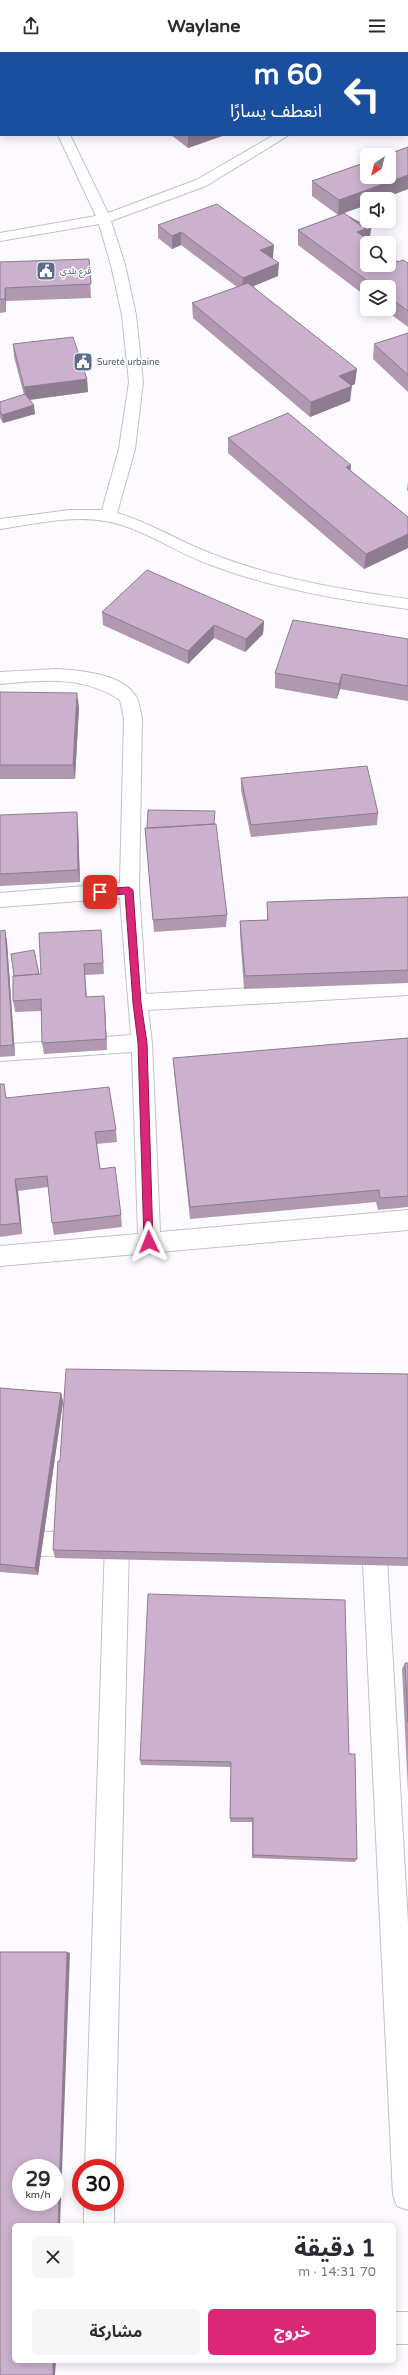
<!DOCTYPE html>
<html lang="ar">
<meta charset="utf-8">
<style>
:root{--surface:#fff;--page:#f7f7f7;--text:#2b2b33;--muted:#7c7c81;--accent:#db2777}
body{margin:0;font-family:"Varela Round","Noto Sans Arabic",sans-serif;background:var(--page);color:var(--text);direction:rtl;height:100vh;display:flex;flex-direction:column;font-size:15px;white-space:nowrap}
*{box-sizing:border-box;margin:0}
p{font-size:13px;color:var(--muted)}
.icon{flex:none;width:22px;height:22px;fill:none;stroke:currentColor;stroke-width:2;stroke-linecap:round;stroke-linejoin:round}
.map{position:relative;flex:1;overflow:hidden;direction:ltr}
.side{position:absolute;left:12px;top:2171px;width:384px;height:140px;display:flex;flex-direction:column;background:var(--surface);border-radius:6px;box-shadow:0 2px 10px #0003;direction:rtl}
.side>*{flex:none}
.hud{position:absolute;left:0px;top:0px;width:408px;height:84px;box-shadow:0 2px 10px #0003;direction:rtl;background:#1a4fa0;color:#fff;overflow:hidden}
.needle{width:26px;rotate:215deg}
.tools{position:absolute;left:360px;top:96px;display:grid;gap:8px}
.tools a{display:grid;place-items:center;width:36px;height:36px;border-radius:6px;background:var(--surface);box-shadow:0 2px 10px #0003;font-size:20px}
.speed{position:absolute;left:12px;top:2107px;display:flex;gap:8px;font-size:20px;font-weight:700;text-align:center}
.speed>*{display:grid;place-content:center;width:52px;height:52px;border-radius:50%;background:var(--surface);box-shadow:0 2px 10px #0003;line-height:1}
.speed small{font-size:10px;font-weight:400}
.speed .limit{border:6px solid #d22;background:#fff;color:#111}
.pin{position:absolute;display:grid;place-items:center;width:34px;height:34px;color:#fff;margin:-17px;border-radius:8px;box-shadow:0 2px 6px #0006}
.me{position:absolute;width:44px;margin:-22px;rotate:358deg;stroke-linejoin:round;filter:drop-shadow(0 0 3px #0008)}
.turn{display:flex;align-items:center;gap:14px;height:84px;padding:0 20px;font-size:18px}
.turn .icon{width:52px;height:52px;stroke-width:2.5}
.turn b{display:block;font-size:28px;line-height:34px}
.round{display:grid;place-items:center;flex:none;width:42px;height:42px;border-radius:6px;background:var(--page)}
.head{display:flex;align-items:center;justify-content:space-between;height:68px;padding:0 20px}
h1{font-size:24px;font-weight:700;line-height:30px}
.primary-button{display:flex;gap:8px;margin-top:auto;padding:8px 20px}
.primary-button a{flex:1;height:46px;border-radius:6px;background:var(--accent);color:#fff;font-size:16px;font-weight:700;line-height:46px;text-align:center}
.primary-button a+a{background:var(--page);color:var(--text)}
header{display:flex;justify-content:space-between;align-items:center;height:52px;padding:0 20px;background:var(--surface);font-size:18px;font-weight:700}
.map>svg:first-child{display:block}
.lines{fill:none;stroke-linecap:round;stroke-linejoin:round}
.minor-casing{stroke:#c4c0ca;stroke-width:2}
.minor{fill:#fff;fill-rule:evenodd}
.wall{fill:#af98b0}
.shaded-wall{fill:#8e7c90}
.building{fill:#cbb1cd;stroke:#8e7c90;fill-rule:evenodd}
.route{fill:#db2777;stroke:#8e194d}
.labels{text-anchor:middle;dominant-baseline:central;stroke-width:3;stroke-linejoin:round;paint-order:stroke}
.far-service-label{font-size:9px;fill:#4e5e75;stroke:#fcfafe;text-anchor:start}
</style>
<header><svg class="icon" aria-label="menu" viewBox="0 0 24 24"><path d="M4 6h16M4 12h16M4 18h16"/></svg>Waylane<svg class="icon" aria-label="share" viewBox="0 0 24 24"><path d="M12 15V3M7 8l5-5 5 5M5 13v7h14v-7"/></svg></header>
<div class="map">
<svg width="408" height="2323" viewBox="0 0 408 2323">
<rect width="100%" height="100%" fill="#fcfafe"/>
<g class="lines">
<defs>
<path id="minor" d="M0 0H10L11 1H1V4Z
M402 0H408V5L407 1Z
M1 13V21L0 22V14Z
M58 83H70L108 161 196 128 274 83H289L206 134 111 169 125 213 136 263 143 330 135 397 117 461C154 472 187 494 223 506 283 528 345 538 408 547V557C341 548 274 537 211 513 176 501 142 475 105 469 71 463 34 472 0 477V467L70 458H102L119 397 129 330 122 263 111 213 99 172 0 189V181L96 164Z
M56 617C78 618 122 622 135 643 140 649 140 660 142 667L139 838 146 942 408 927V943L148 958 152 991 160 1180 408 1158V1178L0 1214V1194L138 1182 132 1000 0 1009V993L131 983 120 846 0 855V841L120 831 124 667 120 648C82 623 43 628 0 632V620Z
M374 1478 383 1481 386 1490 408 1872V2158L397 2154 393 2143 362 1490 365 1481Z
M83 1479 92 1482 95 1491 92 1500 83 1503 0 1505V1481Z
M117 1479 126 1482 129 1491 115 2116H85L105 1491 108 1482Z
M84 2150H114V2173H84Z
M394 2260H408V2292H394Z"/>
</defs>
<use href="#minor" class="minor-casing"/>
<use href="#minor" class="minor"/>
</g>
<path class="wall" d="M171 83H225L188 96Z
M408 95V137L344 161 349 165 371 176 370 184 366 186 398 210 408 211V275L384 257H389V235H367V245L298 193V178L338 163 312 144V129Z
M158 173 273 206H272L278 224 253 234 355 332 351 334 350 349 310 365 193 266 192 251 237 235 181 193 172 197 158 186Z
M89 207 91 246 6 249V260L0 261V210Z
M408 281V340L373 307 374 292Z
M13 292 87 327 88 340 30 348 35 362 3 371 0 366V350L24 343 14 305Z
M228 386 351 419 408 465V496L364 517 228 401Z
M408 430V439L407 438Z
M102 560 264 569 263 582 245 600 214 586 188 612 103 573Z
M408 587V649L340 637 337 647 275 636V621Z
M0 640 79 655 75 727H0Z
M241 726 378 761 377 773 251 785 241 738Z
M0 763 78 772 80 830 0 834Z
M215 772 227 863 226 875 154 880 145 776Z
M408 845V931L244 937 240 882V869L267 868V850Z
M5 878 7 890 15 1004 0 1005V879Z
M102 890 104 922 85 923 87 945 105 955 107 998 44 1002 42 991 41 959 15 960 13 949 14 924 41 922Z
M408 986V1155L378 1158 376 1150 190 1167 174 1019 173 1006Z
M0 1032 7 1046 116 1078 117 1090 97 1092 100 1117 121 1163 122 1175 54 1183 52 1171 48 1135 18 1139 22 1182 0 1185Z
M408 1322V1514L55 1506 53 1498Z
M0 1336 61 1341 63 1350 38 1523 0 1520Z
M405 1611H408V1740L402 1617Z
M349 1702 357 1807 355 1810 252 1806V1770H230L231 1715 141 1713 140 1708Z"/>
<path class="shaded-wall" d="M157 0H199L196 1H154Z
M188 83H225L188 96Z
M408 123V137L382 147H367V153L338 163 339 148Z
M371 176 370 184 365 187 357 180Z
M181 180V193L172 197V184Z
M274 193 273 206 260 211V198Z
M279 211 278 224 242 239 243 226Z
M5 236 6 249V260L5 247Z
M357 317 355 332 338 339 339 324Z
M87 327 88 340 26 348 24 335Z
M352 334 350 349 310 365 311 350Z
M34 353 35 362 3 371 2 363Z
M351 413 350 428 346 415Z
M408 482V496L364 517 366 502Z
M264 569 263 582 245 600 246 587Z
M214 573V586L188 612V599Z
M342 622 340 637 337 647 339 632Z
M77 641 79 655 75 727 73 713Z
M77 760 78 772 80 830 78 818Z
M5 878 7 890 15 1004 13 993Z
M84 912 85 923 87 957 86 945Z
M104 944 105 955 107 998 106 987Z
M15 1127 18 1139 22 1182 20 1171Z
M61 1341 63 1350 38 1523 35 1516Z
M67 1900 70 1901 60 2173H58Z
M53 2309H56L55 2323H53Z"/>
<path class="building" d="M106 0H157L154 1H104Z
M408 95V123L339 148 312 129 367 110V125H389V103H386Z
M217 152 274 193 260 198 279 211 243 226 181 180 172 184 158 173Z
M344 161 366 177 357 180 373 191H367V213H389V203L398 210 403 208 408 211V259L389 245V235H376L298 178Z
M349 165 371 176 366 179V177Z
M89 207 91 232 5 236V247H0V210Z
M248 231 357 317 339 324 352 334 311 350 192 251Z
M408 281V323L374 292Z
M73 285 87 327 24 335 13 292Z
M25 342 34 353 2 363 0 359V350Z
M288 361 351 413 346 415 408 465V482L366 502 228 386Z
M147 518 264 569 246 587 214 573 188 599 102 560Z
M293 568 408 587V634L342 622 339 632 275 621Z
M0 640 77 641 73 713H0Z
M367 714 378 761 251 773 241 726Z
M148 758 215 759 214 772 155 776H147Z
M77 760 78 818 0 822V763Z
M216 772 227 863 153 868 145 776Z
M408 845V918L245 924 240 869 268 868 267 850Z
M5 878 13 993 0 994V879Z
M101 878 103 911 84 912 86 945 104 944 106 987 42 991 41 947 13 949V924L41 922 39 881Z
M34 898 39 922 14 924 11 902Z
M408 986V1144L380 1146 379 1138 190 1155 173 1006Z
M0 1032H4L6 1046 109 1035 116 1078 95 1080 100 1117 115 1115 121 1163 52 1171 47 1124 15 1127 20 1171 0 1173Z
M66 1317 408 1322V1506L53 1498 58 1409H60Z
M0 1336 61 1341 35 1516 0 1512Z
M148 1542 345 1548 349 1702H355L357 1807 253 1803V1766H230L231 1710 140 1708Z
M405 1611H408V1670Z
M0 1900H67L58 2173H14V2309H53V2323H0ZM21 2116H55V2150H21Z"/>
<path class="route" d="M129 835 133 838 141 951 147 991 153 1190 149 1194 144 1190 138 991 133 951 125 842 100 844 96 840 100 837Z"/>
<defs>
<symbol id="civic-square" viewBox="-11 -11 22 22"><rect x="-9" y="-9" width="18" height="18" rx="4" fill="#5c6f8a" stroke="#fcfafe"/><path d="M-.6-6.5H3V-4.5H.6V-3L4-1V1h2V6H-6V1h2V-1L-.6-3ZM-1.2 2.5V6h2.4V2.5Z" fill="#fff"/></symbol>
</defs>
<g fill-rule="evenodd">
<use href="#civic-square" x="35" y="208" width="22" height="22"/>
<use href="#civic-square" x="72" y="299" width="22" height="22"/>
</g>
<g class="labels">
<g class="far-service-label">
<text x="60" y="219">فرع بلدي</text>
<text x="97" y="310">Sureté urbaine</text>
</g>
</g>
</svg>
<div class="tools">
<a><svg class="needle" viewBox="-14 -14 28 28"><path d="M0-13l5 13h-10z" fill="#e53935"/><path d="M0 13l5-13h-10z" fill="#7c7c81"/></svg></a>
<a><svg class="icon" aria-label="sound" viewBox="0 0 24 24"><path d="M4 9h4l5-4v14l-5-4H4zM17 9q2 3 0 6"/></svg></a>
<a><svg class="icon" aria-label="search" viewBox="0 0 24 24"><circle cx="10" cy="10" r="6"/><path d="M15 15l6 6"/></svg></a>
<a><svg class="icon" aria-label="layers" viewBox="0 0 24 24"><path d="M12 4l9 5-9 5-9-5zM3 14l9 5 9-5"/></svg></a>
</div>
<div class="speed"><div>29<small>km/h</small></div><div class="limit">30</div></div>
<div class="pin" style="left:100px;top:840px;background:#d93025"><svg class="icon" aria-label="arrive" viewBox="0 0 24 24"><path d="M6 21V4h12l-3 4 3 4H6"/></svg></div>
<svg class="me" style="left:149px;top:1190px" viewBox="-20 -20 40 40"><path d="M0-17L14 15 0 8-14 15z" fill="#db2777" stroke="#fff" stroke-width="4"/></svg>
<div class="hud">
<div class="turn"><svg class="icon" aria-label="left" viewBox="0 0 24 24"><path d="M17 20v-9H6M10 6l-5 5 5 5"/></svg><div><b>60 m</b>انعطف يسارًا</div></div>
</div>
<section class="side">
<div class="head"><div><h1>1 دقيقة</h1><p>70 m · 14:31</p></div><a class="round"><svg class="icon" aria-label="close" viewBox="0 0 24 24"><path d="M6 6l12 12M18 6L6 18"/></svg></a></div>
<div class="primary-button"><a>خروج</a><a>مشاركة</a></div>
</section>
</div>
